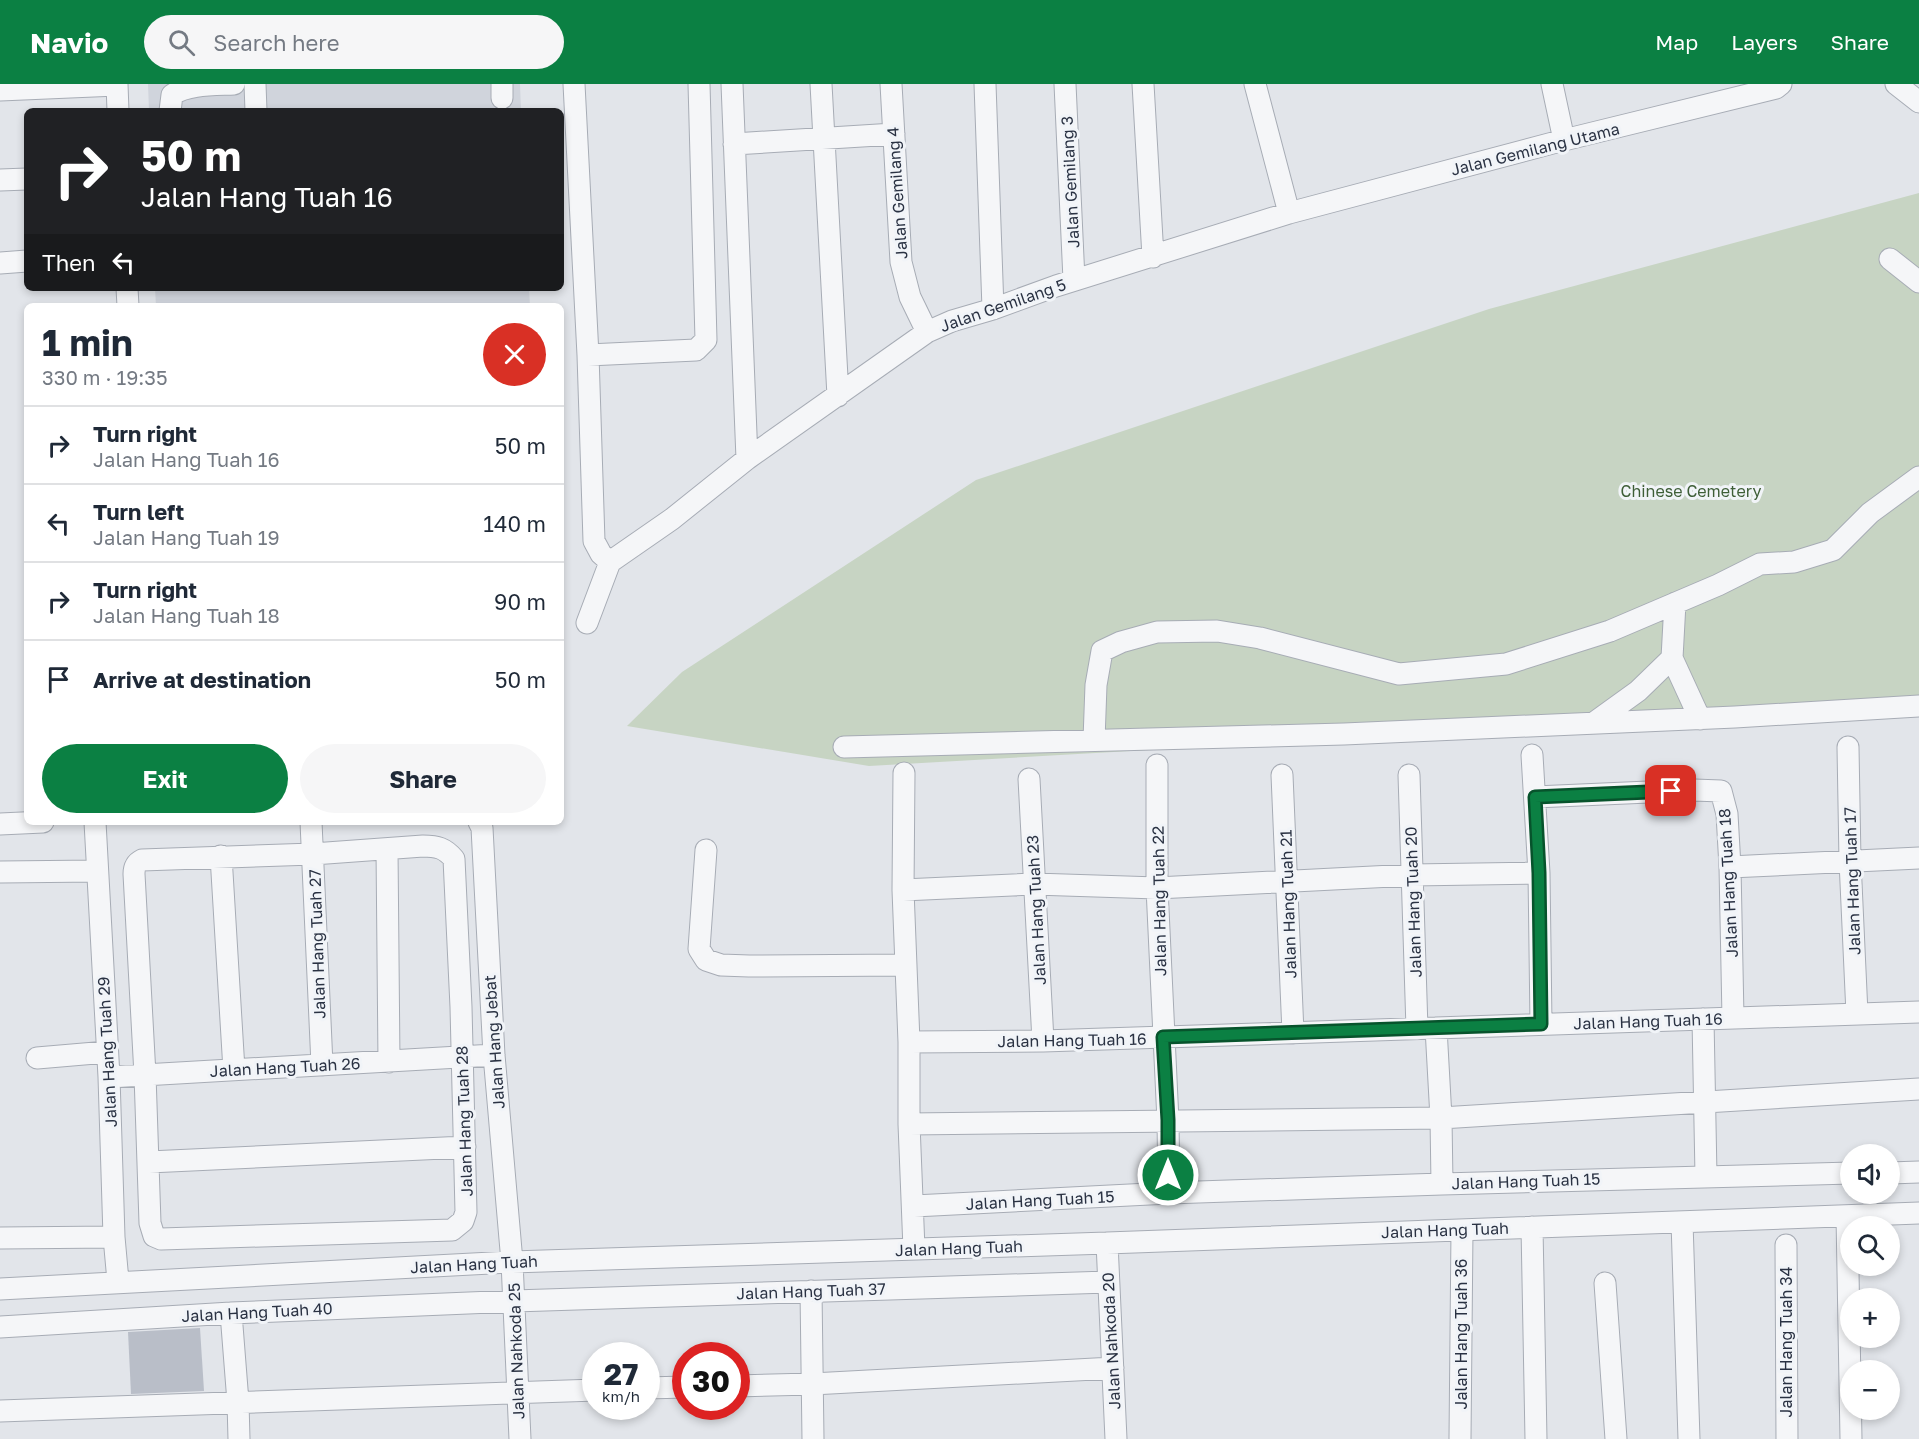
<!DOCTYPE html>
<meta charset="utf-8">
<style>
:root{--surface:#fff;--page:#f6f6f7;--text:#1f2937;--muted:#747a83;--line:#e0e1e3;--accent:#0b8043}
body{margin:0;font-family:"Golos Text",sans-serif;background:var(--page);color:var(--text);height:100vh;display:flex;flex-direction:column;font-size:22px;white-space:nowrap}
*{box-sizing:border-box;margin:0}
p{font-size:20px;color:var(--muted)}
.icon{flex:none;width:33px;height:33px;fill:none;stroke:currentColor;stroke-width:2;stroke-linecap:round;stroke-linejoin:round}
.map{position:relative;flex:1;overflow:hidden}
.details{position:absolute;left:24px;top:219px;width:540px;height:522px;display:flex;flex-direction:column;background:var(--surface);border-radius:9px;box-shadow:0 3px 9px #0003}
.details>*{flex:none}
.top-card{position:absolute;left:24px;top:24px;width:540px;height:183px;border-radius:9px;box-shadow:0 3px 9px #0003;background:#202124;color:#fff;overflow:hidden}
.buttons{position:absolute;left:1840px;top:1060px;display:grid;gap:12px}
.buttons a{display:grid;place-items:center;width:60px;height:60px;border-radius:50%;background:var(--surface);box-shadow:0 3px 9px #0003;font-size:30px}
.speed{position:absolute;left:582px;top:1258px;display:flex;gap:12px;font-size:30px;font-weight:700;text-align:center}
.speed>*{display:grid;place-content:center;width:78px;height:78px;border-radius:50%;background:var(--surface);box-shadow:0 3px 9px #0003;line-height:1}
.speed small{font-size:15px;font-weight:400}
.speed .limit{border:9px solid #d22;background:#fff;color:#111}
.pin{position:absolute;display:grid;place-items:center;width:51px;height:51px;color:#fff;margin:-26px;border-radius:12px;box-shadow:0 3px 9px #0006}
.me{position:absolute;width:66px;margin:-33px;rotate:0deg;stroke-linejoin:round;filter:drop-shadow(0 0 4px #0008)}
.turn{display:flex;align-items:center;gap:21px;height:126px;padding:0 18px;font-size:27px}
.turn .icon{width:78px;height:78px;stroke-width:2.5}
.turn b{display:block;font-size:42px;line-height:51px}
.then{display:flex;align-items:center;height:57px;padding:0 18px;background:#0003;gap:12px;font-size:22px}
.round{display:grid;place-items:center;flex:none;width:63px;height:63px;border-radius:32px;background:var(--page)}
.summary{display:flex;align-items:center;justify-content:space-between;height:102px;padding:0 18px}
h1{font-size:36px;font-weight:700;line-height:45px}
.action{display:flex;gap:12px;margin-top:auto;padding:12px 18px}
.action a{flex:1;height:69px;border-radius:36px;background:var(--accent);color:#fff;font-size:24px;font-weight:700;line-height:69px;text-align:center}
.action a+a{background:var(--page);color:var(--text)}
ul{padding:0;list-style:none}
li{display:flex;align-items:center;gap:18px;height:78px;padding:0 18px;border-top:2px solid var(--line)}
li div{flex:1}
li b{display:block;font-size:22px}
li em{font-style:normal}
header{display:flex;align-items:center;gap:36px;box-sizing:border-box;height:84px;padding:0 30px;background:var(--accent);color:#fff}
header strong{font-size:28px}
nav{display:flex;gap:33px;margin-inline-start:auto;font-size:21px}
.search{width:420px;height:54px;background:var(--page);display:flex;align-items:center;gap:15px;box-sizing:border-box;padding:0 21px;border-radius:33px;color:var(--muted);font-size:22px}
.map>svg:first-child{display:block}
.built{fill:#d0d4dc}
.green{fill:#c7d4c3}
.building{fill:#b9bec8}
.lines{fill:none;stroke-linecap:round;stroke-linejoin:round}
.minor-casing{stroke:#a7acb5;stroke-width:23}
.minor{stroke:#f5f6f8;stroke-width:21}
.route-casing{stroke:#07532c;stroke-width:15}
.route{stroke:#0b8043;stroke-width:10}
.labels{text-anchor:middle;dominant-baseline:central;stroke-width:6;stroke-linejoin:round;paint-order:stroke}
.street-label{font-size:16px;fill:#2a3243;stroke:#f1f4f8}
.park-label{font-size:16px;fill:#3e5e37;stroke:#f1f4f8}
</style>
<header>
<strong>Navio</strong>
<div class="search"><svg class="icon" aria-label="search" viewBox="0 0 24 24"><circle cx="10" cy="10" r="6"/><path d="M15 15l6 6"/></svg>Search here</div>
<nav><a>Map</a><a>Layers</a><a>Share</a></nav>
</header>
<div class="map">
<svg width="1919" height="1355" viewBox="0 0 1919 1355">
<rect width="100%" height="100%" fill="#e2e5ea"/>
<path class="built" d="M148 0H520L521 27H149Z
M155 204H529L530 222H156Z"/>
<path class="green" d="M1919 109V622L869 682 627 642 682 588 976 396 1489 225Z"/>
<path class="building" d="M200 1244 204 1307 131 1310 128 1248Z"/>
<g class="lines">
<defs>
<path id="minor" d="M117 0 118 27
M255 0 256 27
M574 0 588 271 594 457 601 470 610 478
M732 0 747 375
M821 0 838 312
M891 0 901 178 910 213 927 248
M985 0 993 225
M1065 0 1074 196
M1143 0 1153 173
M1255 0 1289 129
M1552 0 1564 56
M1896 0 1919 18
M0 6 117 1
M502 14V0
M170 27 172 11C187 0 215 1 234 0
M734 60 894 50
M0 96 27 95
M1890 175 1919 198
M0 179 27 177
M127 204 128 222
M588 271 696 266 706 256 699 0
M1675 519 1672 574 1700 635
M587 539 610 478 672 435 747 375 927 248 952 237 993 225 1056 202 1289 129 1564 56 1776 4 1781 0
M1595 638 1638 607 1672 574
M1094 656 1096 601 1102 567 1121 558 1157 548 1217 547 1260 554 1399 590 1506 580 1610 547 1718 501 1760 480 1794 478 1833 466 1870 429 1919 393
M844 663 1344 650 1735 633 1919 622
M1848 663 1850 777 1857 930
M1532 671 1539 789 1541 940
M1157 681V804L1168 1037 1169 1109
M904 689 903 806 909 958V1040L914 1165
M1282 691 1293 949
M1409 691 1417 945
M1029 695 1043 957
M1535 713 1694 706 1721 707 1727 730 1730 783 1733 934
M95 738 109 993 114 1153 118 1197
M311 738 322 981
M479 738 482 744 494 971 512 1178 520 1355
M0 740 43 738
M423 762C437 762 445 764 454 775L461 923 466 1128 463 1137 452 1146 161 1155 154 1152 150 1139 145 991 134 790C134 783 136 779 142 776L313 770Z
M387 765 389 978
M706 766 699 865 706 876 721 881 749 882 905 881
M221 772 234 986
M1730 783 1919 774
M0 788 97 787
M903 806 1034 800 1157 804 1412 791 1539 789
M1703 935 1706 1092
M1436 944 1441 1034 1442 1100
M909 958 1043 957 1919 928
M37 974 107 968
M109 993 494 971
M909 1040 1441 1034 1919 1005
M149 1078 465 1063
M1890 1089 1919 1088
M914 1122 1169 1109 1442 1100 1851 1089
M1847 1132 1851 1355
M1682 1138 1689 1355
M1532 1143 1536 1355
M0 1154 114 1153
M1107 1159 1116 1355
M1786 1161 1787 1355
M1605 1199 1616 1355
M0 1205 512 1178 1107 1159 1919 1129
M811 1207 813 1355
M231 1229 238 1318 239 1355
M0 1243 231 1229 514 1217 1108 1198
M736 1302 812 1300 1113 1284
M646 1304 686 1303
M0 1327 596 1306
M1460 1355 1462 1146"/>
</defs>
<use href="#minor" class="minor-casing"/>
<use href="#minor" class="minor"/>
</g>
<g class="lines">
<defs>
<path id="route" d="M1168 1091V1036L1163 953 1541 940 1539 789 1535 713 1671 707"/>
</defs>
<use href="#route" class="route-casing"/>
<use href="#route" class="route"/>
</g>
<g class="labels">
<g class="street-label">
<text transform="translate(1535 65) rotate(-14)">Jalan Gemilang Utama</text>
<text transform="translate(1070 98) rotate(-93)">Jalan Gemilang 3</text>
<text transform="translate(897 109) rotate(-94)">Jalan Gemilang 4</text>
<text transform="translate(1003 221) rotate(-19)">Jalan Gemilang 5</text>
<text transform="translate(1852 797) rotate(-92)">Jalan Hang Tuah 17</text>
<text transform="translate(1728 799) rotate(-93)">Jalan Hang Tuah 18</text>
<text transform="translate(1159 817) rotate(-91)">Jalan Hang Tuah 22</text>
<text transform="translate(1413 818) rotate(-92)">Jalan Hang Tuah 20</text>
<text transform="translate(1288 820) rotate(-92)">Jalan Hang Tuah 21</text>
<text transform="translate(1036 826) rotate(-93)">Jalan Hang Tuah 23</text>
<text transform="translate(317 860) rotate(-92)">Jalan Hang Tuah 27</text>
<text transform="translate(1648 937) rotate(-2)">Jalan Hang Tuah 16</text>
<text transform="translate(1072 956) rotate(-1)">Jalan Hang Tuah 16</text>
<text transform="translate(494 958) rotate(-94)">Jalan Hang Jebat</text>
<text transform="translate(107 968) rotate(-93)">Jalan Hang Tuah 29</text>
<text transform="translate(285 983) rotate(-3)">Jalan Hang Tuah 26</text>
<text transform="translate(464 1037) rotate(-92)">Jalan Hang Tuah 28</text>
<text transform="translate(1526 1097) rotate(-2)">Jalan Hang Tuah 15</text>
<text transform="translate(1040 1116) rotate(-3)">Jalan Hang Tuah 15</text>
<text transform="translate(1445 1146) rotate(-2)">Jalan Hang Tuah</text>
<text transform="translate(959 1164) rotate(-2)">Jalan Hang Tuah</text>
<text transform="translate(474 1180) rotate(-3)">Jalan Hang Tuah</text>
<text transform="translate(811 1207) rotate(-2)">Jalan Hang Tuah 37</text>
<text transform="translate(257 1228) rotate(-3)">Jalan Hang Tuah 40</text>
<text transform="translate(1461 1250) rotate(-90)">Jalan Hang Tuah 36</text>
<text transform="translate(1111 1257) rotate(-93)">Jalan Nahkoda 20</text>
<text transform="translate(1786 1258) rotate(-90)">Jalan Hang Tuah 34</text>
<text transform="translate(516 1267) rotate(-92)">Jalan Nahkoda 25</text>
</g>
<g class="park-label">
<text x="1691" y="407">Chinese Cemetery</text>
</g>
</g>
</svg>
<div class="buttons">
<a><svg class="icon" aria-label="sound" viewBox="0 0 24 24"><path d="M4 9h4l5-4v14l-5-4H4zM17 9q2 3 0 6"/></svg></a>
<a><svg class="icon" aria-label="search" viewBox="0 0 24 24"><circle cx="10" cy="10" r="6"/><path d="M15 15l6 6"/></svg></a>
<a>+</a>
<a>−</a>
</div>
<div class="speed"><div>27<small>km/h</small></div><div class="limit">30</div></div>
<div class="pin" style="left:1671px;top:707px;background:#d93025"><svg class="icon" aria-label="arrive" viewBox="0 0 24 24"><path d="M6 21V4h12l-3 4 3 4H6"/></svg></div>
<svg class="me" style="left:1168px;top:1091px" viewBox="-20 -20 40 40"><circle r="17" fill="#0b8043" stroke="#fff" stroke-width="3"/><path d="M0-11L8 9 0 5-8 9z" fill="#fff"/></svg>
<div class="top-card">
<div class="turn"><svg class="icon" aria-label="right" viewBox="0 0 24 24"><path d="M7 20v-9h11M14 6l5 5-5 5"/></svg><div><b>50 m</b>Jalan Hang Tuah 16</div></div>
<div class="then">Then<svg class="icon" aria-label="left" viewBox="0 0 24 24"><path d="M17 20v-9H6M10 6l-5 5 5 5"/></svg></div>
</div>
<section class="details">
<div class="summary"><div><h1>1 min</h1><p>330 m · 19:35</p></div><a class="round" style="background:#d93025;color:#fff"><svg class="icon" aria-label="close" viewBox="0 0 24 24"><path d="M6 6l12 12M18 6L6 18"/></svg></a></div>
<ul>
<li><svg class="icon" aria-label="right" viewBox="0 0 24 24"><path d="M7 20v-9h11M14 6l5 5-5 5"/></svg><div><b>Turn right</b><p>Jalan Hang Tuah 16</p></div><em>50 m</em></li>
<li><svg class="icon" aria-label="left" viewBox="0 0 24 24"><path d="M17 20v-9H6M10 6l-5 5 5 5"/></svg><div><b>Turn left</b><p>Jalan Hang Tuah 19</p></div><em>140 m</em></li>
<li><svg class="icon" aria-label="right" viewBox="0 0 24 24"><path d="M7 20v-9h11M14 6l5 5-5 5"/></svg><div><b>Turn right</b><p>Jalan Hang Tuah 18</p></div><em>90 m</em></li>
<li><svg class="icon" aria-label="arrive" viewBox="0 0 24 24"><path d="M6 21V4h12l-3 4 3 4H6"/></svg><div><b>Arrive at destination</b></div><em>50 m</em></li>
</ul>
<div class="action"><a>Exit</a><a>Share</a></div>
</section>
</div>
